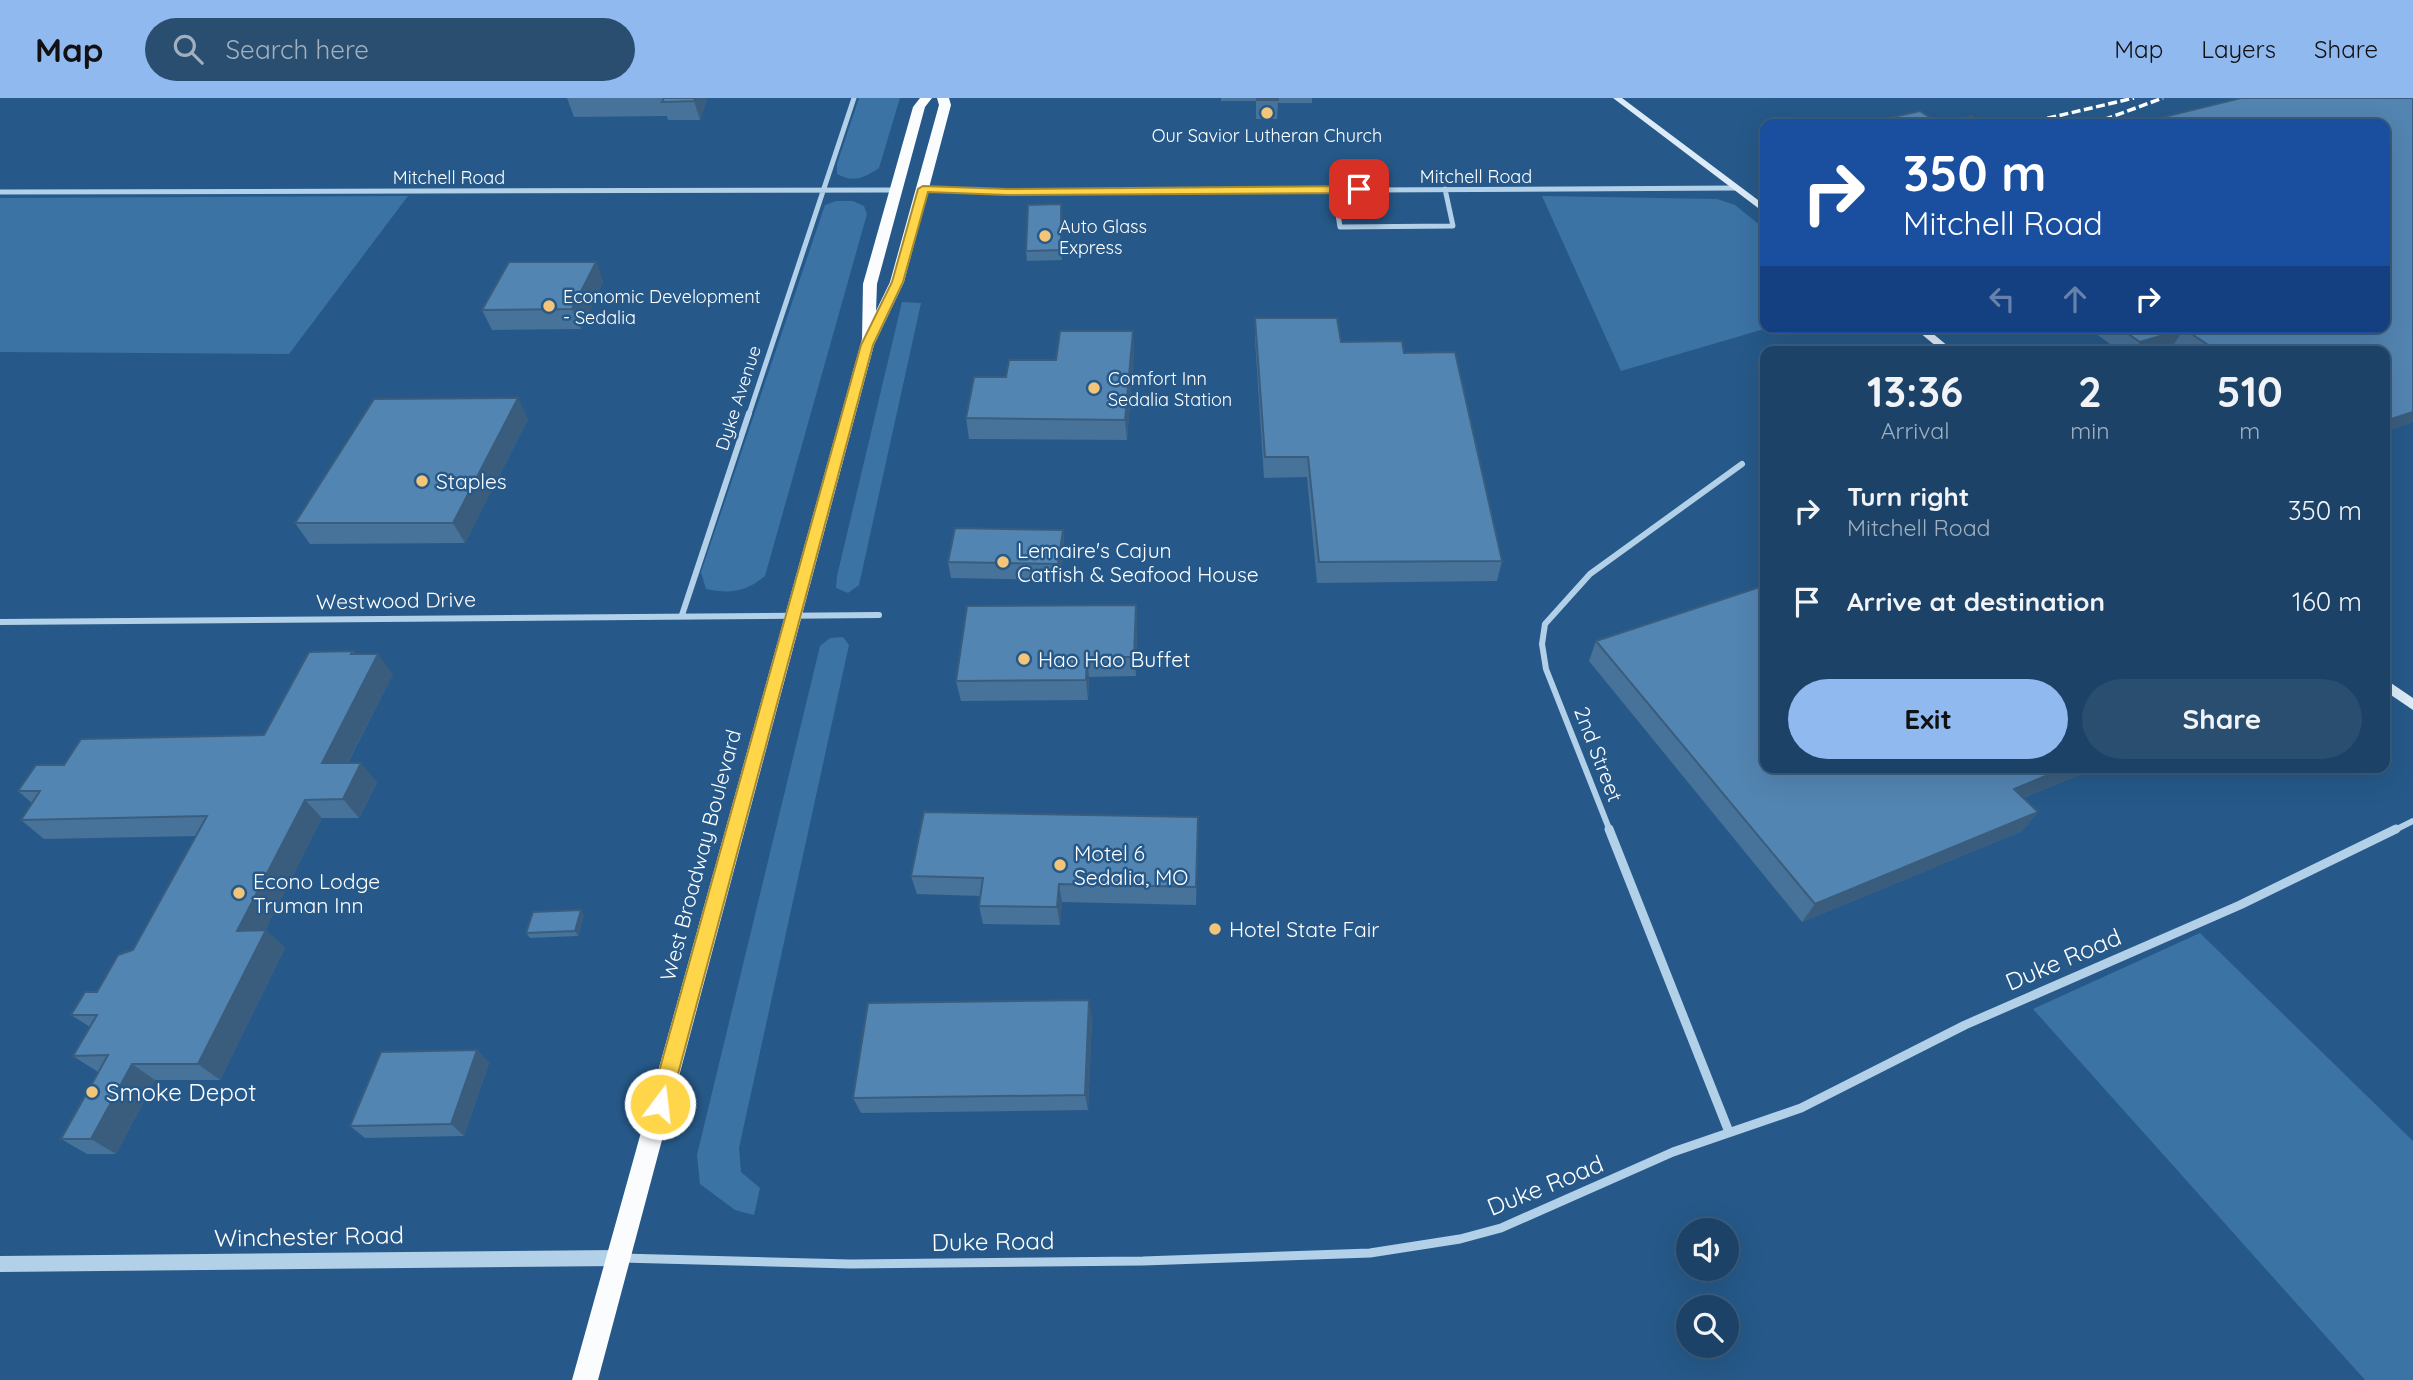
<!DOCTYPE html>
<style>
:root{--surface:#1c4367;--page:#294e70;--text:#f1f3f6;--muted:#a0b0c0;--line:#3a5c7b;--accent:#90b9f0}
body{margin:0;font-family:Quicksand,sans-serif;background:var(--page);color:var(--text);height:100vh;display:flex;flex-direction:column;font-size:26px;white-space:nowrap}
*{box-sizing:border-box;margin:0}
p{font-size:23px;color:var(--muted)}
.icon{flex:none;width:38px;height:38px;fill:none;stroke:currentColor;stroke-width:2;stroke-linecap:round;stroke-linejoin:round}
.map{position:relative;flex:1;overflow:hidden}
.drawer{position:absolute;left:1760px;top:248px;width:630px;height:427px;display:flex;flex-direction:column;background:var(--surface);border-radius:14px;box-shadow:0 7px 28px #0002,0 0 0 2px var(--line)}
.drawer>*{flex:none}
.guide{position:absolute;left:1760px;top:21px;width:630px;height:214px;border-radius:14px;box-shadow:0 7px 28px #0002,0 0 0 2px var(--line);background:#1a4fa0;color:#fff;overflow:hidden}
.tools{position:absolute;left:1676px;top:1120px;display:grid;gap:14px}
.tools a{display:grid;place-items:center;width:63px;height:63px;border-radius:50%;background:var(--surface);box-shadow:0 7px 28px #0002,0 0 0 2px var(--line);font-size:35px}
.pin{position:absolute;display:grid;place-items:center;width:60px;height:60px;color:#fff;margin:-30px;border-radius:14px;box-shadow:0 4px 10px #0006}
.me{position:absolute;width:77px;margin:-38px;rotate:15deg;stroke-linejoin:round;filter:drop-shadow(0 0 5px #0008)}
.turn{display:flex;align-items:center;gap:24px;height:147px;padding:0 28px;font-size:32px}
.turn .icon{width:91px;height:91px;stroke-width:2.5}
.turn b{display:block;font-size:49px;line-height:60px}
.lanes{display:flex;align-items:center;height:66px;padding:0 28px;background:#0003;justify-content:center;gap:35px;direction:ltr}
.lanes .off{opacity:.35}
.eta{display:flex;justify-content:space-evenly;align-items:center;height:119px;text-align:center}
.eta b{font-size:42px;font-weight:800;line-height:49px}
.action{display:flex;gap:14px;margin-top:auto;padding:14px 28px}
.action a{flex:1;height:80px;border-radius:42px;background:var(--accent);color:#111;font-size:28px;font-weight:800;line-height:80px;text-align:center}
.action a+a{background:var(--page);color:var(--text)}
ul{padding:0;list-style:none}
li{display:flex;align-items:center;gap:21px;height:91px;padding:0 28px}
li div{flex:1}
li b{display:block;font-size:26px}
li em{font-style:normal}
header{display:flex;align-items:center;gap:42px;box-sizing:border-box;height:98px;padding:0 35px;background:var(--accent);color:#111}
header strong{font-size:33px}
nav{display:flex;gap:38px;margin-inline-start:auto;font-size:24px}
.search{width:490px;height:63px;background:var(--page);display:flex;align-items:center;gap:18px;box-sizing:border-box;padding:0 24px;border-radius:38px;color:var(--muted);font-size:26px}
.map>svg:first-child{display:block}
.green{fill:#3b73a5}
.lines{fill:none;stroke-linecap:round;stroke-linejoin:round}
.minor-far2{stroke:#b3d0e9;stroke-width:5}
.minor-far1{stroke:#b3d0e9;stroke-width:6}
.minor{stroke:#b3d0e9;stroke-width:9}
.tertiary{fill:#b3d0e9;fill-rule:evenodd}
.secondary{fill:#ddebf8;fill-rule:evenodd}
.trunk{fill:#fafcfe;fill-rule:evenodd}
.rail{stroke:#fff;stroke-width:3.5;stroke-dasharray:9 3.5;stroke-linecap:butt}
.wall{fill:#477299}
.shaded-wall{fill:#3a5d7d}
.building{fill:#5385b2;stroke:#3a5d7d;stroke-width:2}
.route{fill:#ffd54a;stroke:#a68a30;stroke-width:2}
.poi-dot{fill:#f2c578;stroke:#265989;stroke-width:2.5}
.labels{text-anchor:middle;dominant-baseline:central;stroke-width:5;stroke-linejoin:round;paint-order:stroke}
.far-poi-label{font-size:18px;fill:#fff;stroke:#265989;text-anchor:start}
.far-street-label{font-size:18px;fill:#fff;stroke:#265989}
.poi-label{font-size:21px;fill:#fff;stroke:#265989;text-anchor:start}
.street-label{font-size:21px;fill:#fff;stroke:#265989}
.near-street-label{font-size:24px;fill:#fff;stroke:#265989}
.near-poi-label{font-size:24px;fill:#fff;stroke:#265989;text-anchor:start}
</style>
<header>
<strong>Map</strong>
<div class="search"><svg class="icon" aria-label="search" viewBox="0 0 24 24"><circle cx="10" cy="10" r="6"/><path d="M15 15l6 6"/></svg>Search here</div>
<nav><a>Map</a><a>Layers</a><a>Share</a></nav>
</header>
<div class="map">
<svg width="2413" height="1282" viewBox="0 0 2413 1282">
<rect width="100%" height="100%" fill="#265989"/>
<path class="green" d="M859 0H900L879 70C864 80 853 85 837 76V66Z
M408 98 289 256 0 254V100Z
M1542 98 1717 101 1735 107 1766 132V229H1771L1621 273Z
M836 103H853L864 108 867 116 765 478C746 494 730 496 706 491L701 474 825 107Z
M902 204 921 205 859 487 848 495 836 490 837 478Z
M843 539 849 547 739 1050 741 1074 760 1090 754 1117 735 1112 700 1086 697 1057 820 548 830 540Z
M2200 835 2413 1043V1282H2365L2033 911Z"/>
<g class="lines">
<path class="minor-far2" d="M923 91 1007 94 1735 90
M1334 91 1340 129 1453 128 1445 91
M0 94 897 92
M749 316 854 0"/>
<path class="minor-far1" d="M682 517 749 315
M0 524 879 517
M1610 733 1546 571 1542 546 1545 526 1590 476 1742 366
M2393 733 2413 723"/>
<path class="minor" d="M1609 731 1729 1034
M621 1160 850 1166 1143 1163 1370 1155 1460 1141 1501 1130 1673 1054 1801 1010 1965 927 2240 807 2396 731"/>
<path class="tertiary" d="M618 1152 624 1154 626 1160 624 1166 618 1168 0 1174V1158Z"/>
<path class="secondary" d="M1613 0H1622L1766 108V116Z
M1913 229H1925L1955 254H1943Z
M2385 581 2413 600V612L2385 593Z"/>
<path class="trunk" d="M920 0H932L925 9 877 186 876 213 890 184 939 7 937 0H949L951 7 904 184 874 247 598 1282H572L862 241 863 186 913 9Z"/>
<path class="rail" d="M2023 26 2134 0
M2092 26 2163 0"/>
</g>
<path class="wall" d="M567 0H707L700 22H668L667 18 574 19Z
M1221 0H1312V5H1278L1277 21H1256V3H1221Z
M2413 0V324L2385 334V254H2185L2174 246 2149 254H2121L2095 235 2098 229H2385Z
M1061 106 1062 162 1027 163 1026 153Z
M596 164 603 184 581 231 492 232 482 212Z
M1255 220 1341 244 1404 255 1502 463 1497 483 1317 485 1307 379 1264 380 1255 241Z
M1134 253 1127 342 969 341 966 320 1006 279 1056 262Z
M528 321 465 445 310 446 295 425Z
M1063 432 1064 448 1060 482 951 480 948 464Z
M1136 507 1137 527 1136 578 1089 579 1088 602 961 603 956 583Z
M1596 543 1766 670H2096L2023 700 2038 714 2022 733 1802 824 1589 563Z
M353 553 356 556 393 576 348 665 377 684 359 720H322L265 832 285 850 220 982H155L116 1056H87L61 1041 98 974 73 958 90 929 71 917 97 894 133 852 197 738 44 741 21 722 32 705 18 693 64 667 264 637Z
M1198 738 1196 807 1062 804 1060 827 983 826 979 808 980 798 917 796 911 778Z
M584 817 578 838 530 840 526 835Z
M1092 919 1088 1012 861 1015 853 1000Z
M477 952 489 965 464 1038 365 1040 350 1028Z"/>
<path class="shaded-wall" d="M695 0H707L700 22 694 3Z
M1061 106 1062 116V162L1061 152Z
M596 164 603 184 581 231 572 211Z
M2184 231 2174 246 2149 254H2134L2140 244Z
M1133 233 1134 253 1127 342 1125 322Z
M518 300 528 321 465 445 453 425Z
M2413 314V324L2385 334V323Z
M1063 432 1064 448 1060 482 1058 466Z
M1136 507 1137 527 1136 578 1134 559Z
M378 556 393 576 338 684 322 665Z
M1087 559 1089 579 1088 602 1086 582Z
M361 665 377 684 359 720 343 701Z
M2065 670H2096L1998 710 2014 691Z
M305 702 322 720 256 850 237 833Z
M2038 714 2022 733 1802 824 1815 806Z
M1198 719V738L1196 807V789Z
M1059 786 1062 804 1060 827 1057 809Z
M581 812 584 817 578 838 575 833Z
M266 832 285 850 220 982 198 966Z
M1089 902 1092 919 1088 1012 1085 997Z
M477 952 489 965 464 1038 451 1026Z
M132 966 155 982 116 1056 91 1041Z"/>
<path class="building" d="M664 0H695L694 3 662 4Z
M1257 0H1278V2H1257Z
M2241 0H2413V314L2385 323V254H2219L2184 231 2140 244 2118 229H2385V26H2135Z
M1920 13 1940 26 1972 18 1984 26H1862Z
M1061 106V152L1026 153 1028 107Z
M509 164H596L572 211 482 212Z
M1255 220H1337L1341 244 1402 243 1404 255 1455 254 1502 463 1319 464 1308 359H1265Z
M1060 233H1133L1125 322 966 320 974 279H1006L1009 262H1056Z
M518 300 453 425H295L374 301Z
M955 430 1063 432 1058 466 948 464Z
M1766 487V670H2065L2014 691 2038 714 1815 806 1596 543Z
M1136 507 1134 559H1087L1086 582 956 583 967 508Z
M353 553 351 556H378L322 665H361L343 701 305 702 237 833 266 832 198 966H132L91 1041H61L108 957 73 958 97 917H71L85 894H97L118 857 133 852 207 718 21 722 40 693H18L36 667H64L81 641 264 637 309 554Z
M924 714 1198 719 1196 789 1059 786 1057 809 979 808 983 780 911 778Z
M581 812 575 833 526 835 533 814Z
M1089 902 1085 997 853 1000 868 905Z
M477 952 451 1026 350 1028 381 954Z"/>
<path class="route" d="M923 88 1007 91 1359 88 1364 91 1359 95 1007 97 928 94 903 184 873 247 670 1006 667 1012 660 1015 653 1012 650 1006 861 247 892 184 918 91Z"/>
<g class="poi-dot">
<circle cx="1267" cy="15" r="7"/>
<circle cx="1045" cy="138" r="7"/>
<circle cx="549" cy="208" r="7"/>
<circle cx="1094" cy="290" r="7"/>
<circle cx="422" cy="383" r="7"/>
<circle cx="1003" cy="464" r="7"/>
<circle cx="1024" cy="561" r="7"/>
<circle cx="1060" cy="767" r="7"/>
<circle cx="239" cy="795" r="7"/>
<circle cx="1215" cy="831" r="7"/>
<circle cx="92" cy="994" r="7"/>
</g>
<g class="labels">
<g class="far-poi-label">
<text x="1267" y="37" text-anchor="middle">Our Savior Lutheran Church</text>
<text x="1059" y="128">Auto Glass<tspan x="1059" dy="21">Express</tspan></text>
<text x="563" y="198">Economic Development<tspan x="563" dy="21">- Sedalia</tspan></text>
<text x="1108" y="280">Comfort Inn<tspan x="1108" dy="21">Sedalia Station</tspan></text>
</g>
<g class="far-street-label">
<text x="1476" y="78">Mitchell Road</text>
<text x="449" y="79">Mitchell Road</text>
<text transform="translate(738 300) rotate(-72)">Dyke Avenue</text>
</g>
<g class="poi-label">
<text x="436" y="383">Staples</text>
<text x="1017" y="452">Lemaire's Cajun<tspan x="1017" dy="24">Catfish &amp; Seafood House</tspan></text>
<text x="1038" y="561">Hao Hao Buffet</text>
<text x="1074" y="755">Motel 6<tspan x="1074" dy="24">Sedalia, MO</tspan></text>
<text x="253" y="783">Econo Lodge<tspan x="253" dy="24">Truman Inn</tspan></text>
<text x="1229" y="831">Hotel State Fair</text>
</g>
<g class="street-label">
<text transform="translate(396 502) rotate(-1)">Westwood Drive</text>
<text transform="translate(1599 656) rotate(69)">2nd Street</text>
<text transform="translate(700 757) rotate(-75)">West Broadway Boulevard</text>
</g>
<g class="near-street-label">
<text transform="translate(2063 861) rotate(-23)">Duke Road</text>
<text transform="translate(1545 1087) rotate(-22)">Duke Road</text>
<text transform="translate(309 1138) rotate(-1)">Winchester Road</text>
<text transform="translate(993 1143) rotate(-1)">Duke Road</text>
</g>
<g class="near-poi-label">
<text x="106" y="994">Smoke Depot</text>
</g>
</g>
</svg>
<div class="tools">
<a><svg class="icon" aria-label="sound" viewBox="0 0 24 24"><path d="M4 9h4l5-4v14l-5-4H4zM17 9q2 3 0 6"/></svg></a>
<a><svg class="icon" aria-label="search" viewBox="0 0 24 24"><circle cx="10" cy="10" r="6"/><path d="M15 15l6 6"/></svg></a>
</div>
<div class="pin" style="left:1359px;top:91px;background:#d93025"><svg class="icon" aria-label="arrive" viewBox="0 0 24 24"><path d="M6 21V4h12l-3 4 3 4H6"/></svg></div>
<svg class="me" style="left:660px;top:1006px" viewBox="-20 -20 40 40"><circle r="17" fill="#ffd54a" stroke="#fff" stroke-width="3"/><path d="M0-11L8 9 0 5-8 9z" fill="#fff"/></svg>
<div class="guide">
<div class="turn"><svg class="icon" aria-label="right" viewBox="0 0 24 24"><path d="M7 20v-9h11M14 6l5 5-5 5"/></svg><div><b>350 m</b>Mitchell Road</div></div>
<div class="lanes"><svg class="icon off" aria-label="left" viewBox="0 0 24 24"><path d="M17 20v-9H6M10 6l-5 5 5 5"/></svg><svg class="icon off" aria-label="ahead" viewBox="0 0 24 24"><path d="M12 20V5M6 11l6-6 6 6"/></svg><svg class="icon" aria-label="right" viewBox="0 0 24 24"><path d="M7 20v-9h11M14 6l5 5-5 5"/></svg></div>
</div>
<section class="drawer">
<div class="eta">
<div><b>13:36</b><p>Arrival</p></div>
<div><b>2</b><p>min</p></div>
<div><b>510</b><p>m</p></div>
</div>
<ul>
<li><svg class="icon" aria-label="right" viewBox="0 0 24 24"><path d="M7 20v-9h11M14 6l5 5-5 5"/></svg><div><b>Turn right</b><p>Mitchell Road</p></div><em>350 m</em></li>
<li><svg class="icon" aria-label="arrive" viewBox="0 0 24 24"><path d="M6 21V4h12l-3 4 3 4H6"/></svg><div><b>Arrive at destination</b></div><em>160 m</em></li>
</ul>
<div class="action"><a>Exit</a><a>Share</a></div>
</section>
</div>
